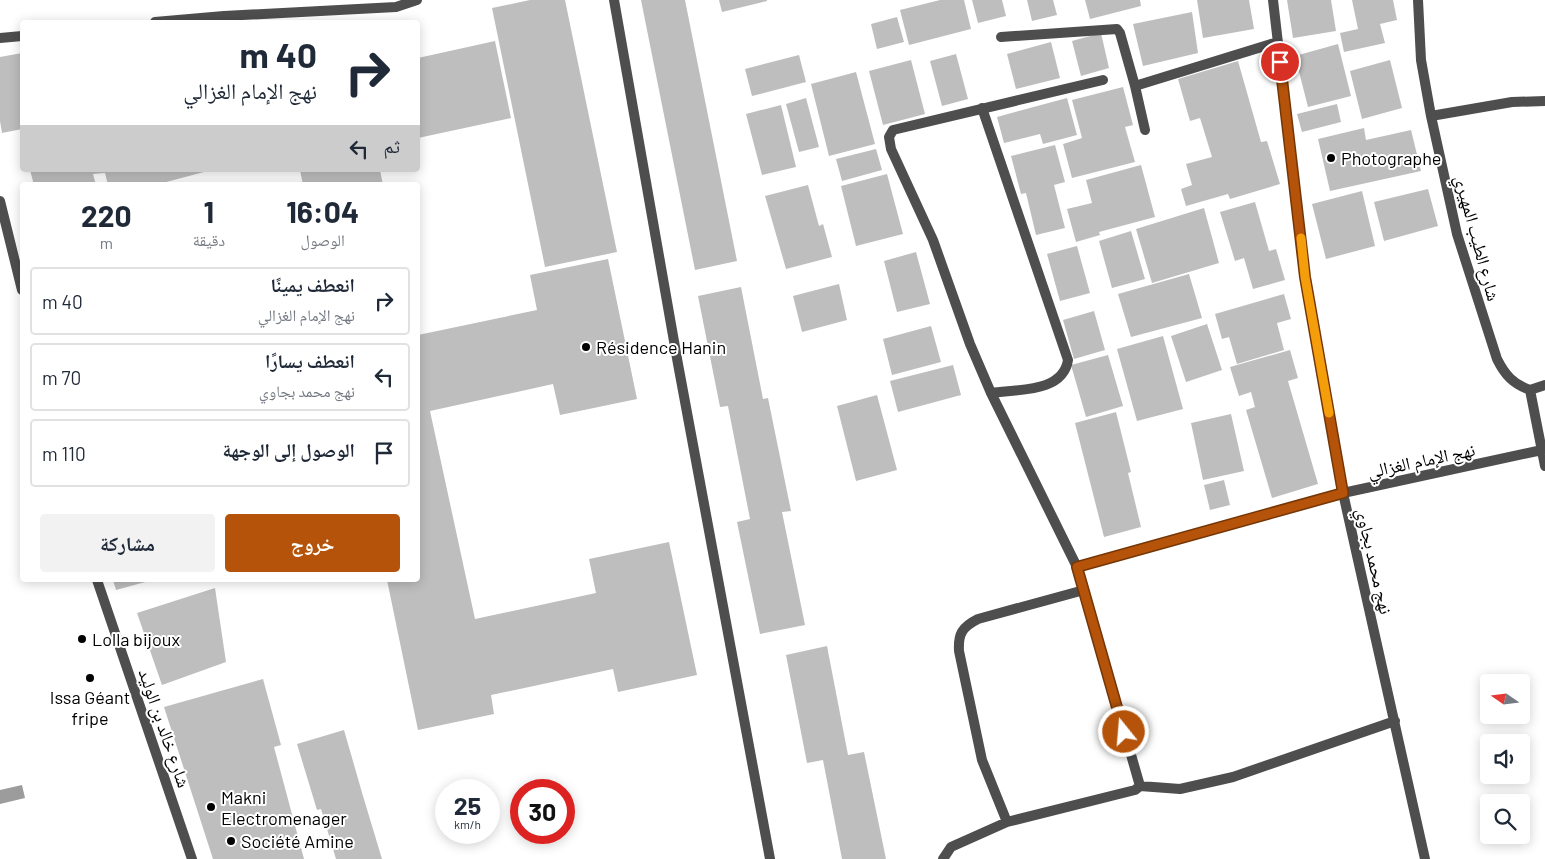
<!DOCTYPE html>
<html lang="ar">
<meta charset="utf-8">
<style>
:root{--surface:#fff;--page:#f2f2f3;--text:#1f2937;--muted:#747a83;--line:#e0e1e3;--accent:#b45309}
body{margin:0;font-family:Barlow,"Noto Naskh Arabic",sans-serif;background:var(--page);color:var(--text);direction:rtl;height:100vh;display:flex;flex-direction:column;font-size:19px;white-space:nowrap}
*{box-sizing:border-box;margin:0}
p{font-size:16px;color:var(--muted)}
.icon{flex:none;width:28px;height:28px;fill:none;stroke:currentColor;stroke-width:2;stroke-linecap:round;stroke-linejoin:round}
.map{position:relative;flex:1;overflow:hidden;direction:ltr}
.drawer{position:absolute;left:20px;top:182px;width:400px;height:400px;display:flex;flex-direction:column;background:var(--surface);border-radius:5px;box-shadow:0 2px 12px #0003;direction:rtl}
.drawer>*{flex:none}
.top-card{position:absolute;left:20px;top:20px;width:400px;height:152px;border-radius:5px;box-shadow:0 2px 12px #0003;direction:rtl;background:#fff;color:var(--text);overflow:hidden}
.needle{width:32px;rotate:284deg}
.tools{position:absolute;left:1480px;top:674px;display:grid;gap:10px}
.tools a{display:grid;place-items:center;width:50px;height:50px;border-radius:5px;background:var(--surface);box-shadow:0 2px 12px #0003;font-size:25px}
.speed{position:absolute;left:435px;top:779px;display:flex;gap:10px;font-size:25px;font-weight:700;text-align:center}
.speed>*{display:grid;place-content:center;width:65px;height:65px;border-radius:50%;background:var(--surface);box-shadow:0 2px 12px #0003;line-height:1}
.speed small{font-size:12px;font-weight:400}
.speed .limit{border:8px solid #d22;background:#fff;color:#111}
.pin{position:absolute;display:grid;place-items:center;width:42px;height:42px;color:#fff;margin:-21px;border:2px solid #fff;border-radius:50%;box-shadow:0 1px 5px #0007}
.me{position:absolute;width:55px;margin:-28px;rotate:343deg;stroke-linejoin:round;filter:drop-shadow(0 0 4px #0008)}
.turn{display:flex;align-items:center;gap:18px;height:105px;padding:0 20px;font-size:22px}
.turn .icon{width:65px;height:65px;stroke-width:2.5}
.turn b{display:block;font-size:35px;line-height:42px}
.then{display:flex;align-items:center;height:48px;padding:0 20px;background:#0003;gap:10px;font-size:19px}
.eta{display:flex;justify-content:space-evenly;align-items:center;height:85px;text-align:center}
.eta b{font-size:30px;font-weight:700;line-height:35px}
.cta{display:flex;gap:10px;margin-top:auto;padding:10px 20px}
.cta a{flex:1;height:58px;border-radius:5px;background:var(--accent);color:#fff;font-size:20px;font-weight:700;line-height:58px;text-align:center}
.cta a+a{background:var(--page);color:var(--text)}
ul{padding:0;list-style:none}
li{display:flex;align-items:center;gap:15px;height:68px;margin:0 10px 8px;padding:0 10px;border:2px solid var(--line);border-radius:5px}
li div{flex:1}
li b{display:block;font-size:19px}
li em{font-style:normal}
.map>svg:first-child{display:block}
.water{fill:#9c9c9c}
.building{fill:#bebebe}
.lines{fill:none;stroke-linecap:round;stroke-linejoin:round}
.service{stroke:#4e4e4e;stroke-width:10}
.minor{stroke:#4e4e4e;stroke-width:10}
.tertiary{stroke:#4e4e4e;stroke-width:10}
.route-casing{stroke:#753606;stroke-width:12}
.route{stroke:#b45309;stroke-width:9}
.slow{stroke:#f59e0b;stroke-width:9}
.poi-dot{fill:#000;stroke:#fff;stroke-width:2}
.labels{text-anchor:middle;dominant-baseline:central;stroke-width:4;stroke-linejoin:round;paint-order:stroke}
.poi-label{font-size:18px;fill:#000;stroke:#fff;text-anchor:start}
.street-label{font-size:18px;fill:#000;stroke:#fff}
</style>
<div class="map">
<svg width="1545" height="859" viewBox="0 0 1545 859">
<rect width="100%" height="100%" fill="#fff"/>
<path class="water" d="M22 785 25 798 0 804V790Z"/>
<path class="building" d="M530 0H565L617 252 545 267 492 8Z
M641 0H685L737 261 695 270Z
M719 0H767V1L722 12Z
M940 0H964L971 29 909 45 900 10Z
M972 0H1002L1006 16 978 23Z
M1027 0H1053L1057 15 1032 21Z
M1085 0H1140L1141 6 1090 19Z
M1197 0H1249L1254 29 1203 38Z
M1287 0H1331L1336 31 1293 38Z
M1352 0H1393L1397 20 1380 24 1385 43 1344 52 1340 33 1358 29Z
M1192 12 1198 53 1143 66 1133 24Z
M897 17 904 42 877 49 871 24Z
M1101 33 1109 68 1081 76 1072 41Z
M495 41 511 118 418 138V58Z
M1051 42 1060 78 1016 89 1007 54Z
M1338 44 1351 96 1308 107 1295 56Z
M22 53V129L2 133 0 121V57Z
M956 54 968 99 942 106 930 61Z
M799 55 806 82 752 96 745 69Z
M911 60 925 114 883 125 869 71Z
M1390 60 1402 108 1362 119 1350 71Z
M1238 61 1261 142 1267 141 1280 184 1230 199 1228 194 1186 206 1181 189 1192 185 1186 164 1212 157 1200 118 1190 121 1178 79Z
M856 72 875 144 829 156 811 84Z
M1123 87 1133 125 1125 127 1135 162 1072 178 1063 144 1082 138 1072 100Z
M806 98 819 147 799 152 786 104Z
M1067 98 1077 135 1043 144 1040 134 1004 143 997 117Z
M1337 104 1341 122 1302 132 1297 114Z
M781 105 796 167 762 175 746 114Z
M1364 128 1366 140 1411 130 1421 171 1330 191 1318 139Z
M1055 145 1065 182 1054 185 1065 228 1036 235 1026 193 1021 194 1011 156Z
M876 149 882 170 842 181 836 159Z
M1141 165 1155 217 1099 232 1100 235 1076 242 1067 209 1092 203 1086 180Z
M30 170H204V172L155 185H108L105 173 93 174 96 185H34Z
M300 170H380L383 185H303Z
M887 174 903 234 856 246 841 186Z
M808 185 819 226 823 224 832 257 786 269 765 196Z
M1428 189 1438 226 1384 241 1374 202Z
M1362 191 1375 246 1326 259 1312 204Z
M1255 202 1269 251 1276 249 1285 280 1253 289 1244 258 1235 261 1220 212Z
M1204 208 1219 263 1152 283 1136 229Z
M1131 231 1145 279 1112 288 1099 241Z
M1077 246 1090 293 1060 301 1047 254Z
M916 252 930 304 897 312 884 261Z
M608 259 637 399 560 415 553 384 430 411 475 619 596 593 589 559 669 542 697 675 618 692 613 669 491 695 494 714 418 730 387 580H418V335L537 310 530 275Z
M1189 274 1202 318 1131 337 1118 294Z
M839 284 847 320 802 332 793 296Z
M741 287 763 399 768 398 791 511 782 512 805 625 760 634 737 522 750 519 728 406 720 407 698 296Z
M1284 294 1291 319 1277 323 1284 350 1237 364 1229 337 1222 339 1215 314Z
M1094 311 1105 350 1074 359 1063 320Z
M1207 324 1222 370 1186 382 1171 336Z
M931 326 941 362 892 375 883 339Z
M1163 336 1183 409 1137 421 1117 349Z
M1290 350 1298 378 1288 381 1318 484 1272 498 1246 410 1255 407 1251 392 1239 396 1230 367Z
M1108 355 1123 406 1086 417 1071 365Z
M953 365 961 395 898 412 890 381Z
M877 395 897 470 856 481 837 406Z
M1116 412 1131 472 1128 473 1141 527 1104 537 1075 423Z
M1231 414 1244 471 1203 480 1191 423Z
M1224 480 1230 505 1210 510 1204 485Z
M113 580H149V581L116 590Z
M215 588 226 662 162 685 137 613Z
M827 646 848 755 864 752 886 859H842L823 760 807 763 786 655Z
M263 679 281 745 274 747 304 859H213L164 707Z
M344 730 363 796 382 859H336L321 809 317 810 297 744Z"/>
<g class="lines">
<path class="service" d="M614 0 678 364 770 859"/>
<path class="minor" d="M1273 0 1305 277 1343 493 1425 859
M1418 0 1421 60 1431 116 1457 234 1497 359C1505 375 1513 384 1530 390L1545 466
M155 22 224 16 396 7 417 0
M1001 37 1117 29 1120 33 1135 86 1278 42
M0 38 22 36
M1103 80 893 130 889 137 891 149 933 240 970 344 991 393 1077 567 1140 786
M1135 86 1145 130
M982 108 1068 360C1063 393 1017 389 991 393
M1431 116 1512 102 1545 101
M1530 390 1545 385
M1077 567 1343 493 1542 450
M1007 822 982 760 959 651C958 634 962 627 978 619L1084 590
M943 859 951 847 1007 822 1135 790 1140 786 1180 789 1233 777 1395 721"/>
<path class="tertiary" d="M0 201 22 290
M97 580 192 859"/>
</g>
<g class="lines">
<defs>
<path id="route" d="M1124 732 1077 567 1343 493 1305 277 1280 62"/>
</defs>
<use href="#route" class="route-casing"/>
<use href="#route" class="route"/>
<path class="slow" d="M1301 238 1305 277 1329 413"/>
</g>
<g class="poi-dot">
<circle cx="1331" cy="158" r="5"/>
<circle cx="586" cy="347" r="5"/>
<circle cx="82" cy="639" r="5"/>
<circle cx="90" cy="678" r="5"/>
<circle cx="211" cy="807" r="5"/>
<circle cx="231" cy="841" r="5"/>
</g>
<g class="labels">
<g class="poi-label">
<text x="1341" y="158">Photographe</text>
<text x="596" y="347">Résidence Hanin</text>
<text x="92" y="639">Lolla bijoux</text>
<text x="90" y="697" text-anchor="middle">Issa Géant<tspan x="90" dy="21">fripe</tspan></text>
<text x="221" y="797">Makni<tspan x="221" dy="21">Electromenager</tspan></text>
<text x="241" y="841">Société Amine</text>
</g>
<g class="street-label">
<text transform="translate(1478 238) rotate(75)">شارع الطيب المهيري</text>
<text transform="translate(1421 460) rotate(-12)">نهج الإمام الغزالي</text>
<text transform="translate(1375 561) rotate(77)">نهج محمد بجاوي</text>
<text transform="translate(165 728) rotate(71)">شارع خالد بن الوليد</text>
</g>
</g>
</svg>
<div class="tools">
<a><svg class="needle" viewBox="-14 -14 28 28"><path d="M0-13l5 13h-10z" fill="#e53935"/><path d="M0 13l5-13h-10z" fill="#747a83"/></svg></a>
<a><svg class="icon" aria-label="sound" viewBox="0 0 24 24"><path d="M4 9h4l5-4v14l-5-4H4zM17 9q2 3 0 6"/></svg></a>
<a><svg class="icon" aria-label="search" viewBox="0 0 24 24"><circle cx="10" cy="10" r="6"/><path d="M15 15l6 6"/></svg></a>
</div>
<div class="speed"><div>25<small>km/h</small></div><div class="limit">30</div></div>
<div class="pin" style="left:1280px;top:62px;background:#d93025"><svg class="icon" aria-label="arrive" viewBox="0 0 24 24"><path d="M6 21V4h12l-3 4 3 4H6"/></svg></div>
<svg class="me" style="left:1124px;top:732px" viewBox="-20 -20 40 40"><circle r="17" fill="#b45309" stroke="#fff" stroke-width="3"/><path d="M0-11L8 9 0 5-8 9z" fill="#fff"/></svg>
<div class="top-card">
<div class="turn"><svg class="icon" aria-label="right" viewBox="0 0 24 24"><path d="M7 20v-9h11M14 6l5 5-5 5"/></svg><div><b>40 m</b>نهج الإمام الغزالي</div></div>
<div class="then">ثم<svg class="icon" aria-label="left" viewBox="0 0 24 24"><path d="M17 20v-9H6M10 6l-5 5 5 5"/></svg></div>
</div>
<section class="drawer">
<div class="eta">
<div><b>16:04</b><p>الوصول</p></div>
<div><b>1</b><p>دقيقة</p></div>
<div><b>220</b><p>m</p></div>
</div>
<ul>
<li><svg class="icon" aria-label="right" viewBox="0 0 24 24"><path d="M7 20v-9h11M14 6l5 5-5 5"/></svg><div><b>انعطف يمينًا</b><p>نهج الإمام الغزالي</p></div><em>40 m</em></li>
<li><svg class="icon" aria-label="left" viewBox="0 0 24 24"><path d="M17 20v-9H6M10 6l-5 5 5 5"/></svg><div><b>انعطف يسارًا</b><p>نهج محمد بجاوي</p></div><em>70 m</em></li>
<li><svg class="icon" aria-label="arrive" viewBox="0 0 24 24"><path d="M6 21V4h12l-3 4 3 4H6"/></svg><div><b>الوصول إلى الوجهة</b></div><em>110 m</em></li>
</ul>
<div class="cta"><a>خروج</a><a>مشاركة</a></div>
</section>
</div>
